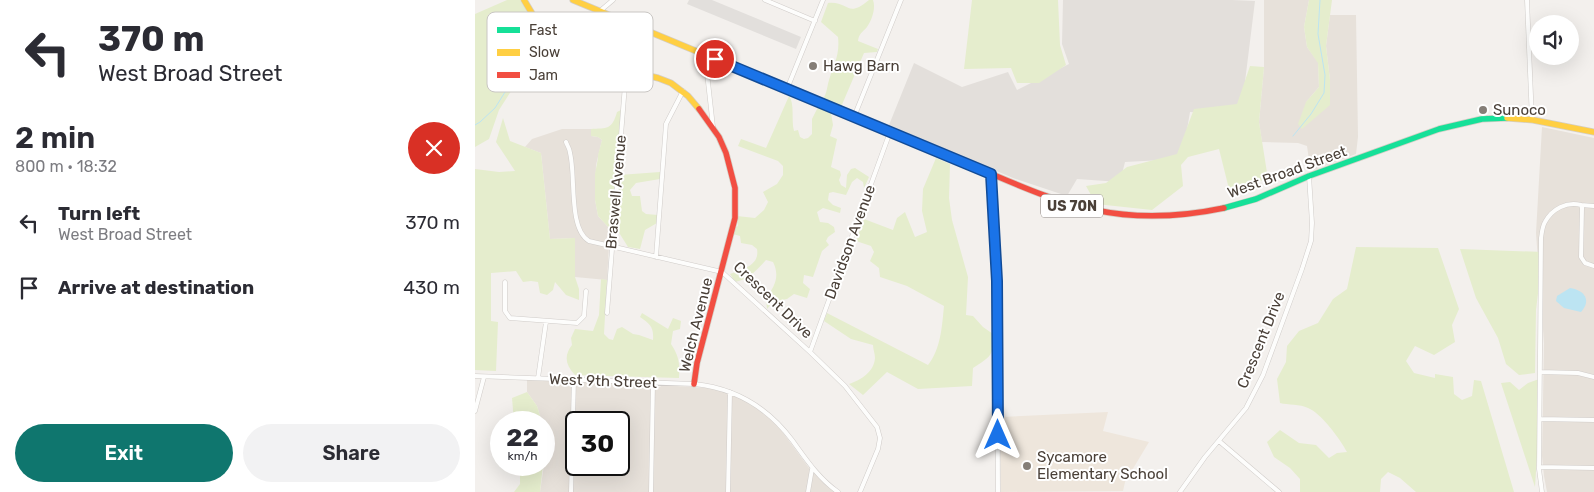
<!DOCTYPE html>
<meta charset="utf-8">
<style>
:root{--surface:#fff;--page:#f2f2f3;--text:#2b2b33;--muted:#7c7c81;--accent:#0f766e}
body{margin:0;font-family:Rubik,sans-serif;background:var(--page);color:var(--text);height:100vh;display:flex;flex-direction:column;font-size:19px;white-space:nowrap}
*{box-sizing:border-box;margin:0}
p{font-size:16px;color:var(--muted)}
.icon{flex:none;width:28px;height:28px;fill:none;stroke:currentColor;stroke-width:2;stroke-linecap:round;stroke-linejoin:round}
.map{position:relative;flex:1;overflow:hidden}
.sheet{display:flex;flex-direction:column;background:var(--surface);width:475px}
.sheet>*{flex:none}
.top-card{background:#fff;color:var(--text);overflow:hidden}
.tools{position:absolute;left:1054px;top:15px;display:grid;gap:10px}
.tools a{display:grid;place-items:center;width:50px;height:50px;border-radius:50%;background:var(--surface);box-shadow:0 5px 20px #0002;font-size:25px}
.speed{position:absolute;left:15px;top:411px;display:flex;gap:10px;font-size:25px;font-weight:700;text-align:center}
.speed>*{display:grid;place-content:center;width:65px;height:65px;border-radius:50%;background:var(--surface);box-shadow:0 5px 20px #0002;line-height:1}
.speed small{font-size:12px;font-weight:400}
.speed .limit{border:2px solid #111;border-radius:8px;background:#fff;color:#111}
.pin{position:absolute;display:grid;place-items:center;width:42px;height:42px;color:#fff;margin:-21px;border:2px solid #fff;border-radius:50%;box-shadow:0 1px 5px #0007}
.me{position:absolute;width:55px;margin:-28px;rotate:0deg;stroke-linejoin:round;filter:drop-shadow(0 0 4px #0008)}
.turn{display:flex;align-items:center;gap:18px;height:105px;padding:0 15px;font-size:22px}
.turn .icon{width:65px;height:65px;stroke-width:2.5}
.turn b{display:block;font-size:35px;line-height:42px}
.round{display:grid;place-items:center;flex:none;width:52px;height:52px;border-radius:26px;background:var(--page)}
.overview{display:flex;align-items:center;justify-content:space-between;height:85px;padding:0 15px}
h1{font-size:30px;font-weight:600;line-height:38px}
.cta{display:flex;gap:10px;margin-top:auto;padding:10px 15px}
.cta a{flex:1;height:58px;border-radius:30px;background:var(--accent);color:#fff;font-size:20px;font-weight:600;line-height:58px;text-align:center}
.cta a+a{background:var(--page);color:var(--text)}
ul{padding:0;list-style:none}
li{display:flex;align-items:center;gap:15px;height:65px;padding:0 15px}
li div{flex:1}
li b{display:block;font-size:19px}
li em{font-style:normal}
main{display:flex;flex:1;min-height:0}
.map>svg:first-child{display:block}
.residential{fill:#e7e1da;fill-rule:evenodd}
.industrial{fill:#e3dfdb}
.education{fill:#eee6dc}
.green{fill:#e5edcd}
.parking{fill:#e2dfdc}
.water{fill:#bce4f2}
.lines{fill:none;stroke-linecap:round;stroke-linejoin:round}
.stream{stroke:#bce4f2;stroke-width:1}
.street-casing{stroke:#d0ccc9;stroke-width:5}
.fast-casing{stroke:#d4cec5;stroke-width:7}
.slow-casing{stroke:#d4cec5;stroke-width:7}
.jam-casing{stroke:#d4cec5;stroke-width:7}
.street{stroke:#fdfdfc;stroke-width:4}
.fast{stroke:#16e098;stroke-width:5.5}
.slow{stroke:#ffcf43;stroke-width:5.5}
.jam{stroke:#f24e42;stroke-width:5.5}
.route-casing{stroke:#114b97;stroke-width:12}
.route{stroke:#1a73e8;stroke-width:9}
.poi-dot{fill:#857e77;stroke:#fff;stroke-width:2}
.labels{text-anchor:middle;dominant-baseline:central;stroke-width:4;stroke-linejoin:round;paint-order:stroke}
.shield{fill:#fff;stroke:#807974;stroke-width:1}
.shield-label{font-size:14px;font-weight:bold;fill:#4a4038}
.poi-label{font-size:15px;fill:#4a4038;stroke:#fff;text-anchor:start}
.street-label{font-size:15px;fill:#4a4038;stroke:#fff}
.key{fill:#fff;stroke:#c9c6c3;stroke-width:1}
.key-label{font-size:14px;fill:#4a4038}
</style>
<main>
<section class="sheet">
<div class="top-card">
<div class="turn"><svg class="icon" aria-label="left" viewBox="0 0 24 24"><path d="M17 20v-9H6M10 6l-5 5 5 5"/></svg><div><b>370 m</b>West Broad Street</div></div>
</div>
<div class="overview"><div><h1>2 min</h1><p>800 m · 18:32</p></div><a class="round" style="background:#d93025;color:#fff"><svg class="icon" aria-label="close" viewBox="0 0 24 24"><path d="M6 6l12 12M18 6L6 18"/></svg></a></div>
<ul>
<li><svg class="icon" aria-label="left" viewBox="0 0 24 24"><path d="M17 20v-9H6M10 6l-5 5 5 5"/></svg><div><b>Turn left</b><p>West Broad Street</p></div><em>370 m</em></li>
<li><svg class="icon" aria-label="arrive" viewBox="0 0 24 24"><path d="M6 21V4h12l-3 4 3 4H6"/></svg><div><b>Arrive at destination</b></div><em>430 m</em></li>
</ul>
<div class="cta"><a>Exit</a><a>Share</a></div>
</section>
<div class="map">
<svg width="1119" height="492" viewBox="0 0 1119 492">
<rect width="100%" height="100%" fill="#f3f0ed"/>
<path class="residential" d="M789 0H834L829 27 832 47 843 62 844 87 831 102 855 80 851 46 855 15H881L883 137 881 154 839 170 835 167 832 146 823 143 787 142 784 122 789 67Z
M1067 127 1119 138V492H1072L1069 476 1067 456 1069 343 1061 233Z
M87 129H116V136L123 137 127 140 121 165 120 200 123 216 135 229 132 280 100 277V238L75 239 66 153 50 147 57 139Z
M52 380 92 381 96 385 101 386 106 381 173 384 177 388H183L188 385 244 389 265 398 280 406 295 418 303 426 334 468 360 492H65L69 465 71 434 69 422H67L62 406 52 392ZM101 422H144V465H101Z"/>
<path class="industrial" d="M588 0H757L780 1 766 114 715 112 707 159 650 162 645 182 602 179 592 196 538 178 414 125 439 63 487 87 533 72 542 90 594 64 587 44Z"/>
<path class="education" d="M633 412 628 431 674 442 650 482 648 491 526 492 525 417Z"/>
<path class="green" d="M32 0H45L52 11 42 38 56 63 40 85 24 110 14 139 0 147V14Z
M394 0H398C401 8 397 20 392 27 387 33 384 33 383 41L403 49 402 52 389 53 366 107 348 99C352 93 352 87 354 80 359 64 365 55 363 37L346 22 353 3C375 1 371 19 394 0Z
M497 0H583L585 45 591 65 564 83H542L536 68 489 69Z
M834 0H857L851 46 855 80V105L827 129 823 124 831 102 844 87 843 63 832 47 829 27Z
M775 66 789 67 784 122 793 179 754 189 744 149 713 157 706 165 708 186 677 210 621 204 611 186 631 183 652 167 702 154 719 109 762 104Z
M314 96C320 104 316 120 319 131L323 130 325 137 329 139 333 138 337 134V119L343 107 356 113 358 125 355 136 362 139 356 167 365 171 366 175 364 180 366 185 371 188 372 175 376 169 380 168 394 177 389 188 388 182 382 178 377 182 371 195 358 192 354 193 353 200 358 205 366 208 365 213 348 208 342 212 345 222 353 223 359 227 360 232 353 237 351 241 354 245 347 251 338 277 329 275 328 283 335 289 332 298 319 294 312 299 298 302 292 309 291 298C300 286 305 276 298 262L291 260C281 271 274 279 260 282L255 274C267 269 285 266 282 249L277 245 266 243 265 236 258 234 260 228 263 226 262 216 280 218 289 210 293 202 288 192 302 184 308 175V166L303 161 263 146 266 139 291 148Z
M146 110 136 227 135 229 123 216 120 200V174L123 158V155L127 140 123 137 116 136V129C132 128 137 130 142 112Z
M28 118 35 141 66 153 75 239 100 238V277L104 289V300L91 295 80 282 78 290 72 295 65 293 63 282 56 281 48 282 41 271 16 273V321L23 322 21 371 0 370V169L24 172 40 171 21 142Z
M461 158 475 164 474 198 477 220 493 277 491 315 498 316 508 327 518 334C519 356 516 356 498 368L497 386 443 389 412 372 388 395 374 384C386 380 399 372 400 358 400 354 398 349 398 345L376 339 349 321 352 313 453 365C466 349 467 326 469 306L432 286 405 277 404 268 395 261 399 252 396 246 381 241 389 219 418 230 422 218 430 212 440 237 452 232 447 211 448 189Z
M185 172V179L161 183 155 190 157 196H165L167 211 171 214 183 215 182 223 170 230 165 249 153 247 143 231 140 222 144 175Z
M881 247 963 248 984 309 977 325 980 342 959 355 940 346 931 361 939 373 960 378V374L978 377 979 394 987 400 997 396 999 380 1006 381 1039 492H941L925 478 913 472 906 479 905 492H825V479L815 468 799 457 792 442 805 430 824 443 841 445 854 458 862 453 872 452C865 439 846 413 833 408 825 404 813 405 805 403L802 379 811 362 812 346 824 331 843 323 858 299 872 289Z
M985 249 1068 252 1061 310 1060 373 1044 375 1031 364 1023 338 1001 298Z
M126 279 132 280 129 334 134 339 138 340 142 329 147 327 158 334 164 335 178 340C179 327 175 324 165 317L167 313 193 329 198 318 206 321 205 329 198 331 196 344C204 356 205 364 204 378L100 375C90 365 89 355 97 345L96 338 100 329 118 331 124 315Z
M1067 378 1060 487 1026 383 1035 382 1044 390 1053 383Z
M52 392 62 406 67 422H39L37 398Z
M45 465H68L65 492H39L45 484Z"/>
<path class="parking" d="M214 0H237L326 37 321 49 212 4Z"/>
<path class="water" d="M1095 288C1109 290 1117 300 1106 312L1089 308 1081 301 1082 296Z"/>
<g class="lines">
<path class="stream" d="M123 30 147 25
M55 51C63 34 72 35 89 33
M0 125 5 122 20 108 52 57
M818 136 836 114 849 93 850 75 843 34 845 0"/>
<defs>
<path id="street" d="M290 0 340 21
M1052 0 1057 120
M125 11 138 0
M230 55 238 127
M312 89 348 0
M379 117 426 0
M91 142C92 145 95 149 95 153 101 175 93 229 114 241L247 272 335 352 370 386 402 427 405 438 403 449 385 492
M515 174 522 281 523 492
M1106 205 1119 206
M181 257 191 124 208 91
M30 282V311L35 318 102 323 109 316 111 291
M132 313 151 72
M335 352 415 132
M1065 372 1103 373 1119 377
M0 376 219 384C260 388 293 408 317 440 331 459 343 478 363 492
M63 378 71 322
M0 411 9 377
M1065 419 1119 420
M744 441 804 492
M1064 467 1119 468
M96 492 99 379
M176 492 178 383
M253 492 255 392
M333 492 337 469
M705 492 730 457 771 408 788 375 827 269 836 241 837 223 834 176
M1067 492 1064 469 1066 238C1067 233 1067 227 1070 222 1077 209 1092 201 1106 205L1107 208 1106 257 1110 263 1119 266"/>
<path id="fast" d="M749 208 781 199 834 176 964 129 1007 119 1032 118"/>
<path id="slow" d="M49 0 58 15 59 23 51 50 56 58 68 64 166 74 183 78 196 83 213 96 224 109
M98 0 428 137
M1032 118 1058 120 1119 132"/>
<path id="jam" d="M428 137C458 150 489 163 519 175 552 189 585 203 620 210 662 219 706 217 749 208
M219 384 222 363 260 218V188L251 153 244 137 224 109"/>
</defs>
<use href="#street" class="street-casing"/>
<use href="#fast" class="fast-casing"/>
<use href="#slow" class="slow-casing"/>
<use href="#jam" class="jam-casing"/>
<use href="#street" class="street"/>
<use href="#fast" class="fast"/>
<use href="#slow" class="slow"/>
<use href="#jam" class="jam"/>
</g>
<g class="lines">
<defs>
<path id="route" d="M240 59 516 174 522 281 523 435"/>
</defs>
<use href="#route" class="route-casing"/>
<use href="#route" class="route"/>
</g>
<g class="poi-dot">
<circle cx="338" cy="66" r="5"/>
<circle cx="1008" cy="110" r="5"/>
<circle cx="552" cy="466" r="5"/>
</g>
<g class="labels">
<rect class="shield" x="566" y="194.5" width="62" height="23" rx="4"/>
<g class="shield-label">
<text x="597" y="206">US 70N</text>
</g>
<g class="poi-label">
<text x="348" y="66">Hawg Barn</text>
<text x="1018" y="110">Sunoco</text>
<text x="562" y="457">Sycamore<tspan x="562" dy="17">Elementary School</tspan></text>
</g>
<g class="street-label">
<text transform="translate(812 172) rotate(-20)">West Broad Street</text>
<text transform="translate(141 192) rotate(-85)">Braswell Avenue</text>
<text transform="translate(375 242) rotate(-70)">Davidson Avenue</text>
<text transform="translate(298 300) rotate(44)">Crescent Drive</text>
<text transform="translate(221 325) rotate(-76)">Welch Avenue</text>
<text transform="translate(786 340) rotate(-68)">Crescent Drive</text>
<text transform="translate(128 381) rotate(2)">West 9th Street</text>
</g>
</g>
<rect x="12" y="12" width="166" height="80" rx="8" class="key"/>
<rect x="22" y="27" width="23" height="6" fill="#16e098"/>
<rect x="22" y="49" width="23" height="7" fill="#ffcf43"/>
<rect x="22" y="72" width="23" height="6" fill="#f24e42"/>
<g class="key-label">
<text x="54" y="35">Fast</text>
<text x="54" y="57">Slow</text>
<text x="54" y="80">Jam</text>
</g>
</svg>
<div class="tools">
<a><svg class="icon" aria-label="sound" viewBox="0 0 24 24"><path d="M4 9h4l5-4v14l-5-4H4zM17 9q2 3 0 6"/></svg></a>
</div>
<div class="speed"><div>22<small>km/h</small></div><div class="limit">30</div></div>
<div class="pin" style="left:240px;top:59px;background:#d93025"><svg class="icon" aria-label="arrive" viewBox="0 0 24 24"><path d="M6 21V4h12l-3 4 3 4H6"/></svg></div>
<svg class="me" style="left:523px;top:435px" viewBox="-20 -20 40 40"><path d="M0-17L14 15 0 8-14 15z" fill="#1a73e8" stroke="#fff" stroke-width="4"/></svg>
</div>
</main>
